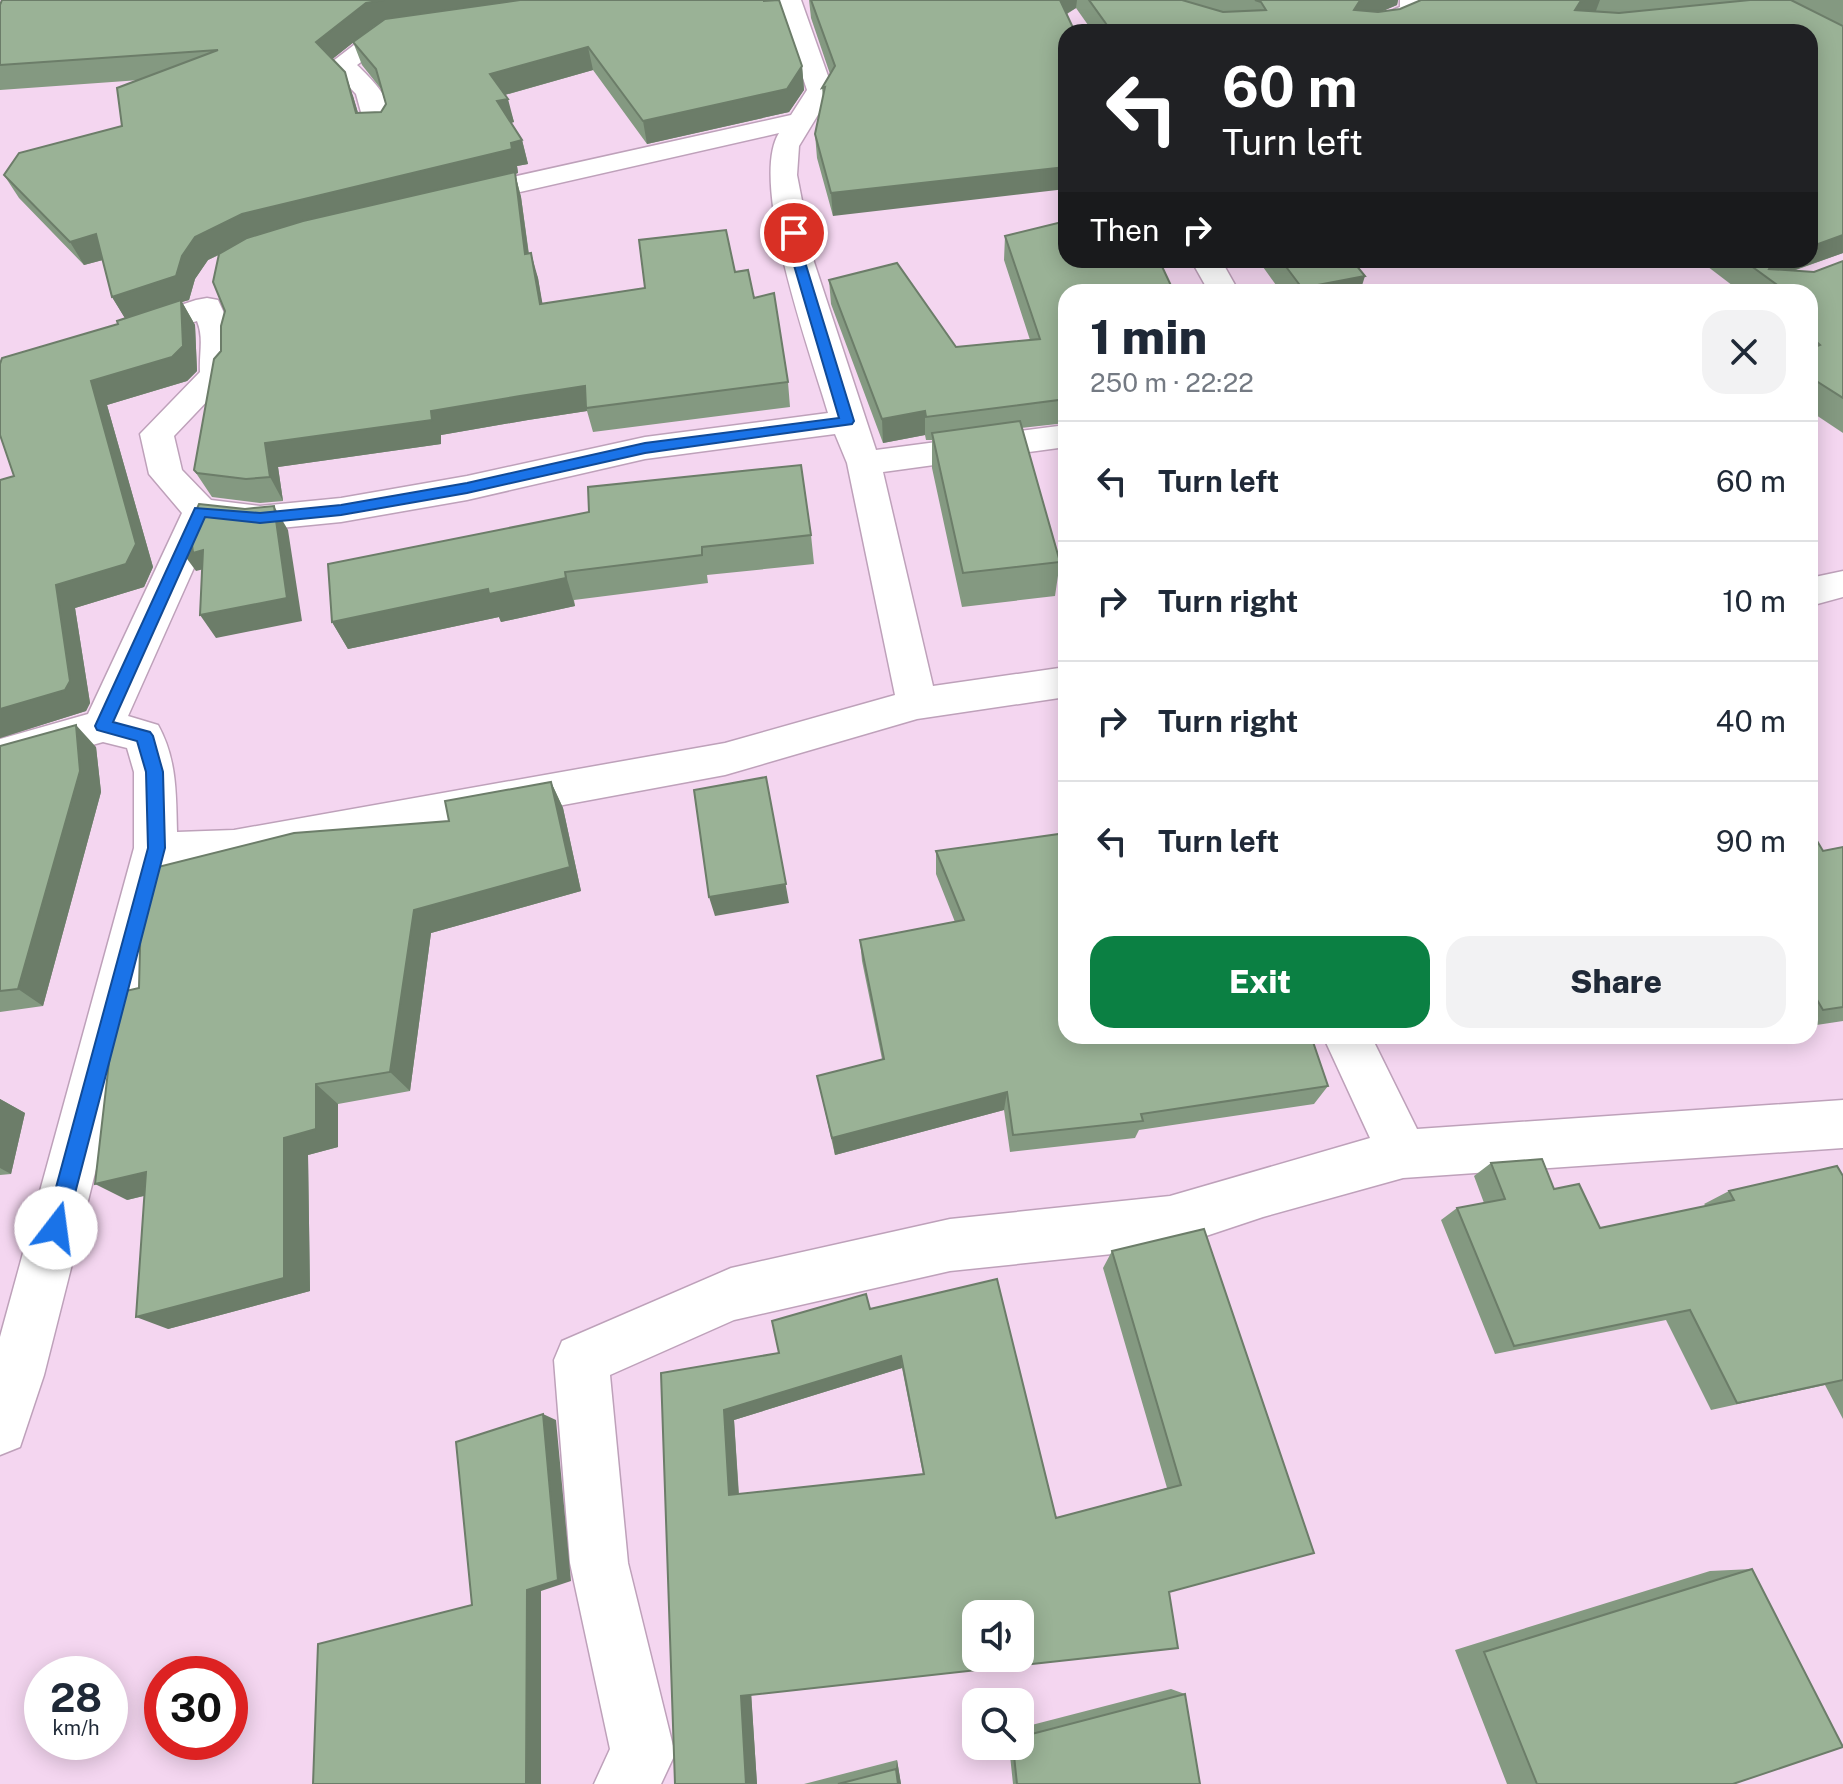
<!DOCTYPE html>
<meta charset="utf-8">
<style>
:root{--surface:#fff;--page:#f2f2f3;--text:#1f2937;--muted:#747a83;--line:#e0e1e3;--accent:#0b8043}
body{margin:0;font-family:"Public Sans",sans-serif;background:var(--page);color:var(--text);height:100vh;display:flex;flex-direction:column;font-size:30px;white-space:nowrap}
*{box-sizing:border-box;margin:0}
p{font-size:26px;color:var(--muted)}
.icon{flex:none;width:44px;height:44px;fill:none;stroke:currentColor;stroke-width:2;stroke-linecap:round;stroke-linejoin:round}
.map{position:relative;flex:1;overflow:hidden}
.drawer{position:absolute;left:1058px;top:284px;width:760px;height:760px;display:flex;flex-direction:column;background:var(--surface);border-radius:24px;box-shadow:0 4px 20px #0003}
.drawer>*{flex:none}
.hud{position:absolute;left:1058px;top:24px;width:760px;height:244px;border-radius:24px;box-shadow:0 4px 20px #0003;background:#202124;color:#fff;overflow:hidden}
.buttons{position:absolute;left:962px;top:1600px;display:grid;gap:16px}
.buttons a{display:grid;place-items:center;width:72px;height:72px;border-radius:16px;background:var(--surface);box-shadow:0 4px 20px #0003;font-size:40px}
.speed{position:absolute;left:24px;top:1656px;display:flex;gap:16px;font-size:40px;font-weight:700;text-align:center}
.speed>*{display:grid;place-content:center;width:104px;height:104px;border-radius:50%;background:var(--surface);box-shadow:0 4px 20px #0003;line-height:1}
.speed small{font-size:20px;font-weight:400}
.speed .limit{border:12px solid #d22;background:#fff;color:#111}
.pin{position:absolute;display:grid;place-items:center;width:68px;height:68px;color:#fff;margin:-34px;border:4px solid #fff;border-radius:50%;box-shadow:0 2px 8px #0007}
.me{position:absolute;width:88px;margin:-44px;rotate:15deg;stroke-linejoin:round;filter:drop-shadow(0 0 6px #0008)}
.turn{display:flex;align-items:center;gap:28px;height:168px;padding:0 32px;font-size:36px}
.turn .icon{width:104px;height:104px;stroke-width:2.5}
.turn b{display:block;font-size:56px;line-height:68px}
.then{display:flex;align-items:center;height:76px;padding:0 32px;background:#0003;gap:16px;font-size:30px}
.round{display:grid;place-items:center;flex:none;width:84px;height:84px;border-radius:24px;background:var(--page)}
.head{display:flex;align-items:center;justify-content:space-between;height:136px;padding:0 32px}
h1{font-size:48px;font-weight:800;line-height:60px}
.action{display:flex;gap:16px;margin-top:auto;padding:16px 32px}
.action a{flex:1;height:92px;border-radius:24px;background:var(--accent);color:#fff;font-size:32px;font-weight:800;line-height:92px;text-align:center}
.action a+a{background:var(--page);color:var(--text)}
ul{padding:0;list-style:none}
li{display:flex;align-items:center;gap:24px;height:120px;padding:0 32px;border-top:2px solid var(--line)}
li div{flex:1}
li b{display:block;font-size:30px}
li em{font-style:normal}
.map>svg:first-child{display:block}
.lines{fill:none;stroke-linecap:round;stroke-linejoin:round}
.minor-casing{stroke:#bea1ba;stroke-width:3}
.minor{fill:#fff;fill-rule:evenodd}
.wall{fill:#849981;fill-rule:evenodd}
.shaded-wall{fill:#6c7d69}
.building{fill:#9ab296;stroke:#6c7d69;stroke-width:2;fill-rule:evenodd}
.route{fill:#1a73e8;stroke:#114b97;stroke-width:2}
</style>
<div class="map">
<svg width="1843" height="1784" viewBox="0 0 1843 1784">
<rect width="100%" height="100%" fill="#f4d6f0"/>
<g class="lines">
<defs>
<path id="minor" d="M777 0H801L833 90 799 146 797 175 814 262 876 450 1066 425V447L883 472 933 686 1066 667V697L917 719 725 775 234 866 193 870 172 868 44 1375 20 1447 0 1455V1337L134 848V772L127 748 103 742 0 771V739L88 714 182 513 149 474 140 434 200 372C199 353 204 338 197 321L132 342 121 339 116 332 121 325 196 300 207 298 218 300 235 337 231 350 232 375 174 436 182 470 211 500 260 506 341 498 467 476 645 437 828 413C811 355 748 182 779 133L459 206 449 203 445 197 449 191 791 115 807 90ZM835 434 847 463 895 695 725 743 234 830 177 832C176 794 177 759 158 725L128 716 213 525 260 530 341 522 467 500 645 459Z
M1400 0H1424L1427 6C1410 31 1378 32 1351 32L1354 27 1400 7Z
M410 22 419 24 422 29 419 34 392 39 357 65C373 80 403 110 387 134H367L356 94 328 65 376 28Z
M1191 260H1221L1239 292H1209Z
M1843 571V597L1810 606V578Z
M1323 1036H1371L1417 1129 1843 1100V1148L1403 1178 1263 1217 1170 1248 950 1271 734 1320 610 1375 628 1563 675 1754 661 1784H594L610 1749 570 1563 554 1360 562 1341 731 1268 950 1219 1170 1196 1370 1138Z"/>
</defs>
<use href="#minor" class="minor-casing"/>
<use href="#minor" class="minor"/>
</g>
<path class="wall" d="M764 0 802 66 804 90 789 112 647 144 593 70 505 95 514 122 510 123 522 140 528 164 517 166 518 173 515 174 521 197 529 254 538 278 542 304 645 288 735 272 754 298 788 382 790 407 593 432 587 411 528 420 441 435V444L278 467 283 501 260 503 212 497 194 470 221 351 225 311 219 255 208 260 195 279 189 300 182 302 195 325 197 371 187 381 107 405 153 567 144 587 75 608 90 703 86 711 0 738V480L14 476 118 324 125 318 112 297 103 260 84 265 19 198 4 175 122 126 140 80 0 90V5ZM377 25 353 42 362 65 381 89 386 104 381 112 358 113 353 96 332 59 374 26Z
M809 0H1398L1397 5 1382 11 1400 9 1421 0H1843V253L1793 271 1814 272 1843 261V433L1810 411V292H1741L1699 260H1810V32H1093L1076 8 1067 14 833 216 817 158 815 134 823 98 822 88 830 74 811 18Z
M1005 236 1066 292V423L1021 428 1060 562 1055 596 962 607 932 468V440H926L925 435 883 443 831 304 829 280 956 347 1030 340 1004 260Z
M1258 260H1352L1360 292H1281Z
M811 535 814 564 707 575 708 583 574 600 575 606 501 622 499 617 348 649 332 622 328 564Z
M1066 688V734L1058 711 1062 689Z
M0 746 96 747 101 792 43 1006 0 1012Z
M551 782 563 808 581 891 431 933 410 1091 338 1104V1147L308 1155 310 1291 168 1329 144 1196 127 1200 449 821Z
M1810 829 1823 851 1843 847V1021L1810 1026Z
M936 851 1066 1036 1328 1086 1314 1104 1139 1130 1135 1138 1010 1152 1004 1110 835 1155 817 1076 882 1059 862 961 860 940 955 922 936 874Z
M1521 1036H1544L1522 1040Z
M0 1099 25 1113 11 1174 0 1175Z
M1491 1163 1554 1189 1600 1228 1706 1206 1704 1204 1729 1191 1843 1176V1419L1825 1385 1711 1410 1666 1320 1495 1354 1441 1220 1457 1208 1484 1203 1474 1176Z
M1112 1251 1314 1553 751 1694 757 1784H675L661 1373 779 1353 870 1309 1056 1518 1167 1488 1103 1268ZM902 1368 923 1474 739 1494 734 1420Z
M1752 1569 1733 1784H1507L1455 1650 1710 1571Z
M1171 1689 1185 1694 1200 1784H1013L1009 1746H1020V1728Z
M897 1760 901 1784H804Z"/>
<path class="shaded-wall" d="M384 0H533L374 26 325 65 316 42 366 3Z
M1059 0H1077L1076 8 1057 19Z
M1363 0H1398L1397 5 1353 24 1354 10 1359 2Z
M1585 0H1600L1594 16 1575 10 1580 2Z
M588 47 593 70 497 97 490 74Z
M802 66 804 90 789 112 647 144 643 121Z
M345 72 353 96 365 136 356 113Z
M508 99 514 122 503 125 497 101Z
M522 140 528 164 517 166 518 173 515 174 521 197 532 279 254 237 208 260 195 279 189 300 182 302 195 325 197 371 187 381 107 405 153 567 144 587 75 608 90 703 86 711 0 738V709L56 585 91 381 126 320 112 297 182 256 195 237 242 214Z
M1066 167V189L833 216 831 193Z
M96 234 110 258 84 265 70 242Z
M1843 235V253L1769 279 1764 275 1774 260H1810V247Z
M531 253 538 278 547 329 540 304Z
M1365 276 1360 292H1301L1302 288Z
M585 386 587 411 528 420 441 435V444L278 467 283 501 270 477 265 443 431 411 520 396Z
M925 411V435L883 443 882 419Z
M274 506 288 530 302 621 216 638 200 615Z
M192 544 203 550 204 569 196 571 179 548Z
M565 572 575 606 501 622 499 617 348 649 332 622Z
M76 725 96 747 101 792 43 1006 18 989Z
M551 782 563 808 581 891 431 933 410 1091 390 1072 414 910Z
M770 798 789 903 715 916 709 897Z
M316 1084 338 1104V1147L308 1155 310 1291 168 1329 136 1317 284 1138Z
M1007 1092 1004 1110 835 1155 832 1138Z
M0 1099 25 1113 11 1174 0 1168Z
M146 1172 175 1188 127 1200 95 1184Z
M901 1356 902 1368 734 1420 739 1501 729 1495 724 1410Z
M543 1414 556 1420 571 1581 541 1591V1784H526L527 1590Z
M751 1691 757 1784H746L741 1696Z
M897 1760 901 1784H898L896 1769Z"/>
<path class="building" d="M2 0H384L366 3 316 42 345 72 356 113 381 112 386 104 376 69 353 42 385 19 520 0H764V1L779 0 802 66 787 89 643 121 588 47 490 74 508 99 497 101 522 140 511 143 512 149 242 214 195 237 182 256 176 276 112 297 96 234 70 242 4 175 19 153 122 126 117 88 218 50 0 65V5Z
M811 0H1060L1075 32H1066V167L831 193 815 134 825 87 822 88 835 66Z
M1089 0H1182L1223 12 1266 10 1261 2 1255 0H1363L1359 2 1354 10 1378 12 1400 9 1421 0H1585L1580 2 1575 10 1619 13 1750 0H1791L1843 26V235L1810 247V32H1112Z
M515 172 525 254 531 253 540 304 645 288 639 240 726 230 735 272 748 270 754 298 774 293 788 382 586 408 585 386 520 396 431 411 432 420 265 443 270 477 246 479 197 473 194 470 214 359 221 351V326L225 311 213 282 219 254 247 238 303 221Z
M1066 221V260H1159L1174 292H1066V399L926 417 925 411 882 419 829 280 897 263 956 347 1040 339 1005 236Z
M1281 260H1352L1365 276 1302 288Z
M1743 260H1774L1769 269 1814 272 1843 261V398L1810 377V349L1820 345 1810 336V292H1787Z
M181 300 183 346 172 357 91 381 136 544 126 564 56 585 70 681 65 690 0 709V480L14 476 0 435V364L2 358 118 324 117 321Z
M1020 421 1060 562 963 573 932 433Z
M801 465 811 535 702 547V555L565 572 566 578 489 594 488 589 332 622 328 564 589 512 588 487Z
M199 504 245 509 274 506 287 598 200 615 203 550 193 553 192 544 179 548Z
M1066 688V702L1062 689Z
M76 725 80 771 18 989 0 991V746Z
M766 777 786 884 709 897 694 790Z
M551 782 570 867 414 910 390 1072 316 1084V1129L284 1138V1278L136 1317 146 1172 95 1184 117 993 139 988 142 871 294 833 449 821 445 801Z
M1810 829 1823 851 1843 847V1007L1823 1010 1816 998 1810 999Z
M1066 833V1036H1311L1328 1086 1141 1114 1143 1121 1013 1135 1007 1092 832 1138 817 1076 884 1059 860 940 964 920 936 851Z
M1542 1159 1554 1189 1579 1184 1600 1228 1734 1200 1729 1191 1837 1166 1843 1176V1380L1737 1403 1690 1310 1514 1346 1457 1208 1505 1199 1491 1163Z
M1204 1229 1314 1553 1169 1592 1178 1648 741 1696 746 1784H675L661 1373 779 1353 772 1321 866 1294 870 1309 997 1279 1056 1518 1181 1485 1112 1251ZM901 1356 924 1474 729 1495 724 1410ZM976 1614H1020V1658H976Z
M543 1414 558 1580 527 1590 526 1784H313L318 1644 472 1605 456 1442Z
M1752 1569 1843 1747 1733 1784H1537L1484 1652Z
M1185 1694 1200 1784H1017L1013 1746H1020V1737Z
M896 1769 898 1784H838Z"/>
<path class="route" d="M789 231 800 233 805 262 854 421 852 424 645 453 467 493 341 515 260 523 205 517 113 722 150 732 153 736 163 772 165 848 66 1228 63 1236 56 1239 48 1236 45 1228 148 848 146 772 137 741 97 730 95 726 195 508 260 513 341 505 467 483 645 443 839 418 793 262Z"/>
</svg>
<div class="buttons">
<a><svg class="icon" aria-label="sound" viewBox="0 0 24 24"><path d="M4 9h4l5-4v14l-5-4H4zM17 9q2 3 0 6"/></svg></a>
<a><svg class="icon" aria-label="search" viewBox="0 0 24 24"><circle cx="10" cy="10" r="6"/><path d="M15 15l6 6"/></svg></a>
</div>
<div class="speed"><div>28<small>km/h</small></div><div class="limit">30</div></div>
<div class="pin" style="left:794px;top:233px;background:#d93025"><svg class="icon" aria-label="arrive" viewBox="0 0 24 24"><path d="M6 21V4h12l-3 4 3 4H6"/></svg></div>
<svg class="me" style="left:56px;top:1228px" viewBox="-20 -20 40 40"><circle r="19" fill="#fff"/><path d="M0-13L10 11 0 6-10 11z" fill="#1a73e8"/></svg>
<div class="hud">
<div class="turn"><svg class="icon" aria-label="left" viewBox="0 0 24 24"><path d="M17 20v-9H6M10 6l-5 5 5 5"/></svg><div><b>60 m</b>Turn left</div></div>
<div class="then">Then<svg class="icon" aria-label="right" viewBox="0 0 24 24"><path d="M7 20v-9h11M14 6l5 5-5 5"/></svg></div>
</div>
<section class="drawer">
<div class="head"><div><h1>1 min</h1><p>250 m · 22:22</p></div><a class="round"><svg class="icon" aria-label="close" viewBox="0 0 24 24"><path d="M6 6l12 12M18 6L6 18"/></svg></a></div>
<ul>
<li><svg class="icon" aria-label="left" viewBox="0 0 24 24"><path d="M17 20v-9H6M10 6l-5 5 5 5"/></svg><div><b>Turn left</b></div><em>60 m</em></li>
<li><svg class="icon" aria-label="right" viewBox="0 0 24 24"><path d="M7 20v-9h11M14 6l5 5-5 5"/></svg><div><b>Turn right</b></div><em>10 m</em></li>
<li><svg class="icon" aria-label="right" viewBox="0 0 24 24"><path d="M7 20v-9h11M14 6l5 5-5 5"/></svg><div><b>Turn right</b></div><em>40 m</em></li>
<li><svg class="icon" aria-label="left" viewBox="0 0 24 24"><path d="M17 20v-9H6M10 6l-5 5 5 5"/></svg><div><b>Turn left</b></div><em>90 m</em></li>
</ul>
<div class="action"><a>Exit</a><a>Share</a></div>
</section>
</div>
